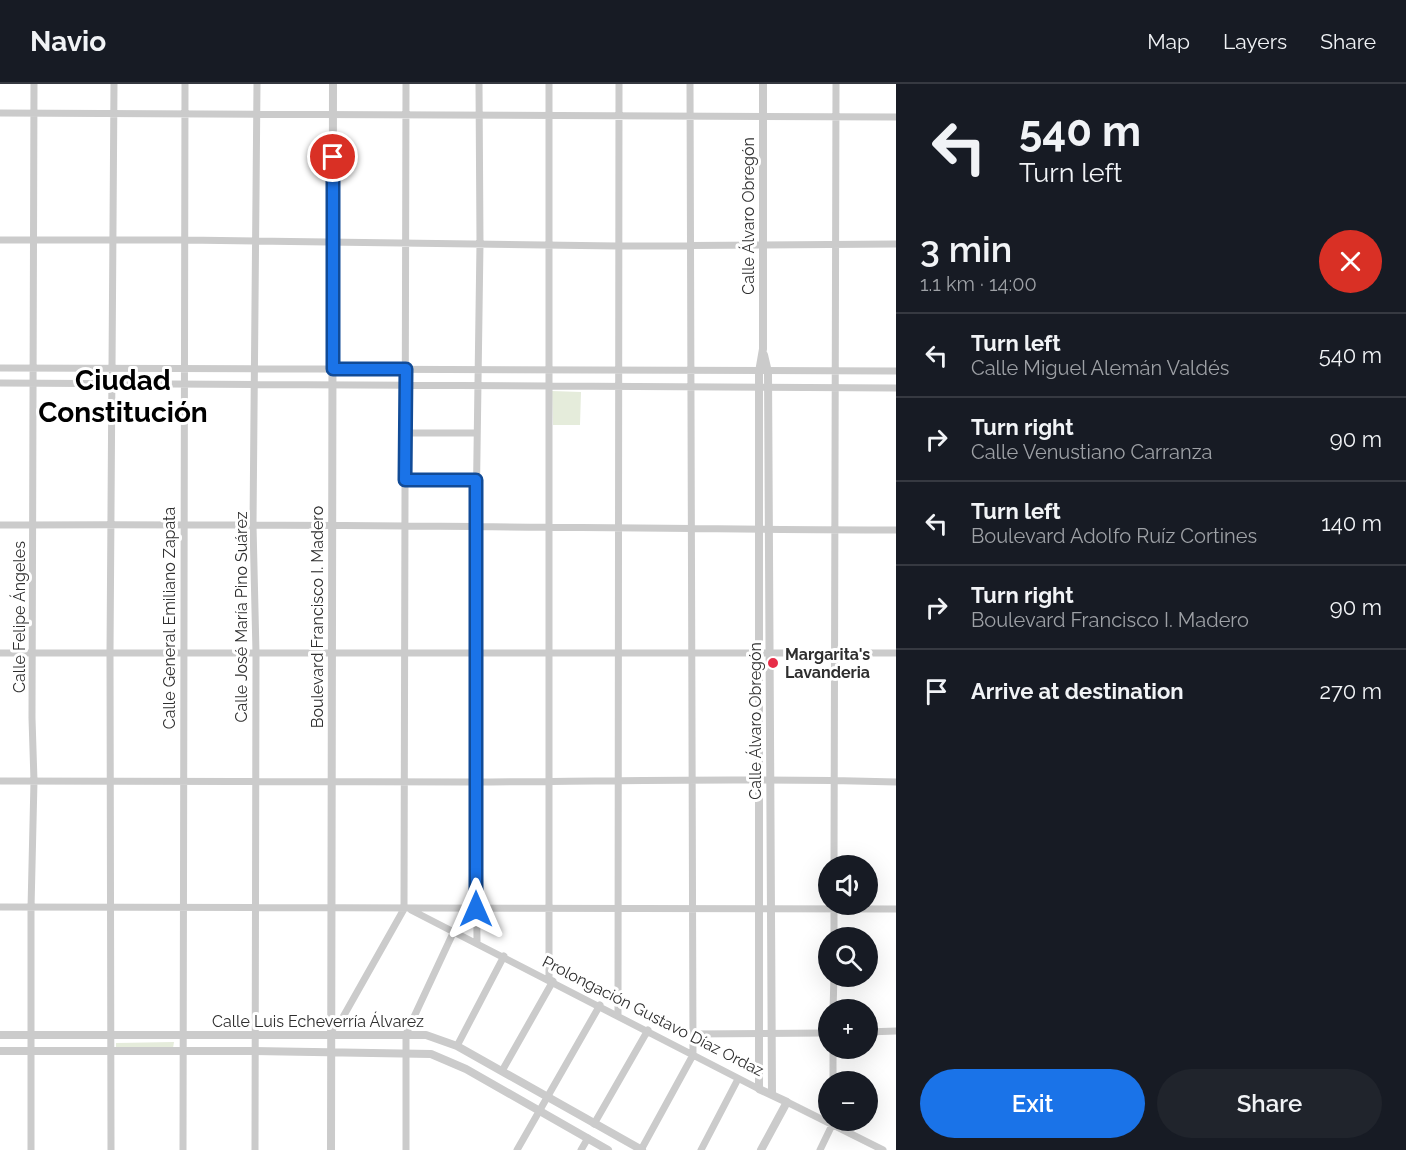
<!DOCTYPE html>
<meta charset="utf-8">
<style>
:root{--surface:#171b24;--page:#20242c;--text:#f1f3f6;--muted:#9ea1a6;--line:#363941;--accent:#1a73e8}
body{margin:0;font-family:Raleway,sans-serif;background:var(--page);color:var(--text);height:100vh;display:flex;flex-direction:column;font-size:22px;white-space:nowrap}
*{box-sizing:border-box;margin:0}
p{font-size:20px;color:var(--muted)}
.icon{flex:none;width:33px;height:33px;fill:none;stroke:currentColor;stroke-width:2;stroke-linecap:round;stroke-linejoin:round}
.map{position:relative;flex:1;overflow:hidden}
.drawer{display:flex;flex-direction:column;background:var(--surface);width:510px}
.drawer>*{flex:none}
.top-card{background:#171b24;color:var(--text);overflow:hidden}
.controls{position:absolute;left:818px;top:771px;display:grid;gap:12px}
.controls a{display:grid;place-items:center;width:60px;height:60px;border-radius:50%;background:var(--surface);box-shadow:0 6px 24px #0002;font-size:30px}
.pin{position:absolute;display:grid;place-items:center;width:51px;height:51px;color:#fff;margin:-26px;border:3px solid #fff;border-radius:50%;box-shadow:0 2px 6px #0007}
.me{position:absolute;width:66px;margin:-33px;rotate:0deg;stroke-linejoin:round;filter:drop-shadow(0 0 4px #0008)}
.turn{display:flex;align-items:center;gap:21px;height:126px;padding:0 24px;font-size:27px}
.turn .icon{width:78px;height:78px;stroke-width:2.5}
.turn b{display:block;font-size:42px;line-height:51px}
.round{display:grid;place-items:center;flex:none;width:63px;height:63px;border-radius:32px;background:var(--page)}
.head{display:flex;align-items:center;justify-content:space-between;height:102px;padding:0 24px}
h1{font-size:36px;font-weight:600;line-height:45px}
.button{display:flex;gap:12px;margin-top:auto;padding:12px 24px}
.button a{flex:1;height:69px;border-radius:36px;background:var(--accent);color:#fff;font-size:24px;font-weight:600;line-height:69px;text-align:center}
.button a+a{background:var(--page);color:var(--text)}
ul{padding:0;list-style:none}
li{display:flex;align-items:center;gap:18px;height:84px;padding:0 24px;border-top:2px solid var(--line)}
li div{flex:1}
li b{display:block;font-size:22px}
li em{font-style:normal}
header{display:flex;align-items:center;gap:36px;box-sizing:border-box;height:84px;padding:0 30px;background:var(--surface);border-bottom:2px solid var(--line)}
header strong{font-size:28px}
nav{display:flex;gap:33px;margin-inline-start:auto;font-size:21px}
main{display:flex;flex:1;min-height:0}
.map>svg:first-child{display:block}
.green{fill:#e5ecdb}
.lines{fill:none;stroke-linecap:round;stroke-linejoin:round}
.minor{stroke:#cbcbcb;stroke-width:7}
.tertiary{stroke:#cbcbcb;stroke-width:8}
.route-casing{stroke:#114b97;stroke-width:15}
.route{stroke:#1a73e8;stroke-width:10}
.poi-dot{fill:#e72d48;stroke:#fff;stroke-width:2}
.labels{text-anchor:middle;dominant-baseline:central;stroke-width:6;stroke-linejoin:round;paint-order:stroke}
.street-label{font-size:16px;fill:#2e2e2e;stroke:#fff}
.poi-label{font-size:16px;font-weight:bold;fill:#2e2e2e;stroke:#fff;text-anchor:start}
.town-label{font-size:28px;font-weight:bold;fill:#000;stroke:#fff}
</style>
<header>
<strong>Navio</strong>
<nav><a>Map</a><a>Layers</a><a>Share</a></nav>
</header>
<main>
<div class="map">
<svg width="896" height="1066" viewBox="0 0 896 1066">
<rect width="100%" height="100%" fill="#fff"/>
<path class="green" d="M552 307 581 308 580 341H553Z
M174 958 173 964 116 966V959Z"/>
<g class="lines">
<path class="minor" d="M0 29 896 33
M0 156H185L617 162 896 160
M0 284 896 287
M0 299 896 304
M406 349H476
M405 396H476
M0 441C299 439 597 445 896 446
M0 569H896
M0 697C158 696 317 699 475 698 616 697 756 694 896 698
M834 782 836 0
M0 823 896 825
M411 826 759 1005
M834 854V823
M477 858 475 508 480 159 479 0
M549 895V0
M833 926 834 892
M618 931 619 0
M331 947 343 933 404 825 406 0
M867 948 896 947
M693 950 828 949
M457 962 504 872
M502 987 553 897
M833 998V964
M787 1018 883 1066
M594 1040 648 946
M31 1066V824L34 697 32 634 34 0
M111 1066 110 568 114 0
M183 1066 185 0
M255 1066 256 569 253 441 257 0
M406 1066V950L454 847
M517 1066 600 921
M581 1066 588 1054
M641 1066 693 971 690 0
M701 1066 738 995
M820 1066 833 1039"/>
<path class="tertiary" d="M764 271 768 288 772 1010
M0 951H426L457 962 642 1066
M0 967H254L431 970 466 985 608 1066
M331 1066 333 0
M761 1066 787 1018 759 1005V288L763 265V0"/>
</g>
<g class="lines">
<defs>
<path id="route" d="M333 73V285H406L405 396H476V825"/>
</defs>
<use href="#route" class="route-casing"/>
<use href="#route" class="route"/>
</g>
<circle class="poi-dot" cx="773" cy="579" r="6"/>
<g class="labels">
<g class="street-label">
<text transform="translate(748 132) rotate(-90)">Calle Álvaro Obregón</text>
<text transform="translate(19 533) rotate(-90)">Calle Felipe Ángeles</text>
<text transform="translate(241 533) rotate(-90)">Calle José María Pino Suárez</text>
<text transform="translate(317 533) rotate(-90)">Boulevard Francisco I. Madero</text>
<text transform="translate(169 534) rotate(-90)">Calle General Emiliano Zapata</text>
<text transform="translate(755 637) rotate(-90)">Calle Álvaro Obregón</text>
<text transform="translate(653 932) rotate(27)">Prolongación Gustavo Díaz Ordaz</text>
<text x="318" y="937">Calle Luis Echeverría Álvarez</text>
</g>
<g class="poi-label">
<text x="785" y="570">Margarita's<tspan x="785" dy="18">Lavanderia</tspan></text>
</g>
<g class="town-label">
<text x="123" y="296">Ciudad<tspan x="123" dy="32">Constitución</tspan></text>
</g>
</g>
</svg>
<div class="controls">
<a><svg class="icon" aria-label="sound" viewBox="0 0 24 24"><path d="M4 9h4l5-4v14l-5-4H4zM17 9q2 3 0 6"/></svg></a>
<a><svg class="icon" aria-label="search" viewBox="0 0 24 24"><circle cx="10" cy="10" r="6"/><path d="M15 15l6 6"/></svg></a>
<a>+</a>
<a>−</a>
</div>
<div class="pin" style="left:333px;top:73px;background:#d93025"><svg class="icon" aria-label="arrive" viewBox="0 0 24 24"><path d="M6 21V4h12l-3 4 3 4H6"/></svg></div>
<svg class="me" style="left:476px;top:825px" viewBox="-20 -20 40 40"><path d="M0-17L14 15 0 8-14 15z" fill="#1a73e8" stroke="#fff" stroke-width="4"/></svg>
</div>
<section class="drawer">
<div class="top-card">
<div class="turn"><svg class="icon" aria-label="left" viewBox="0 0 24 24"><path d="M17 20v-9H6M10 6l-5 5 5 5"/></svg><div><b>540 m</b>Turn left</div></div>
</div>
<div class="head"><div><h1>3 min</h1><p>1.1 km · 14:00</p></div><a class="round" style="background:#d93025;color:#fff"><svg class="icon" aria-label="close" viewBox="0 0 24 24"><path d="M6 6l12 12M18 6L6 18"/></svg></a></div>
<ul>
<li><svg class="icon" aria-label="left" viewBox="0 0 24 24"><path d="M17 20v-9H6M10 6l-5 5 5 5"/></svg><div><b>Turn left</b><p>Calle Miguel Alemán Valdés</p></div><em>540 m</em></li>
<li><svg class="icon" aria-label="right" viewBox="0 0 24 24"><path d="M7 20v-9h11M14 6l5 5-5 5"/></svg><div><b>Turn right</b><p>Calle Venustiano Carranza</p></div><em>90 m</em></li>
<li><svg class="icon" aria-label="left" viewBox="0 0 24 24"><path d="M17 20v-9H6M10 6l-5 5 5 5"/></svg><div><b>Turn left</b><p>Boulevard Adolfo Ruíz Cortines</p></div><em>140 m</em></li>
<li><svg class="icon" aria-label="right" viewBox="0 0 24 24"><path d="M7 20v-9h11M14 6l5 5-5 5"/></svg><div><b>Turn right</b><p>Boulevard Francisco I. Madero</p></div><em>90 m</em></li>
<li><svg class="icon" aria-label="arrive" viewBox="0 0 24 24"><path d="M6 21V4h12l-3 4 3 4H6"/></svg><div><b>Arrive at destination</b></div><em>270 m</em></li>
</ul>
<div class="button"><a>Exit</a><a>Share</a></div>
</section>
</main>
